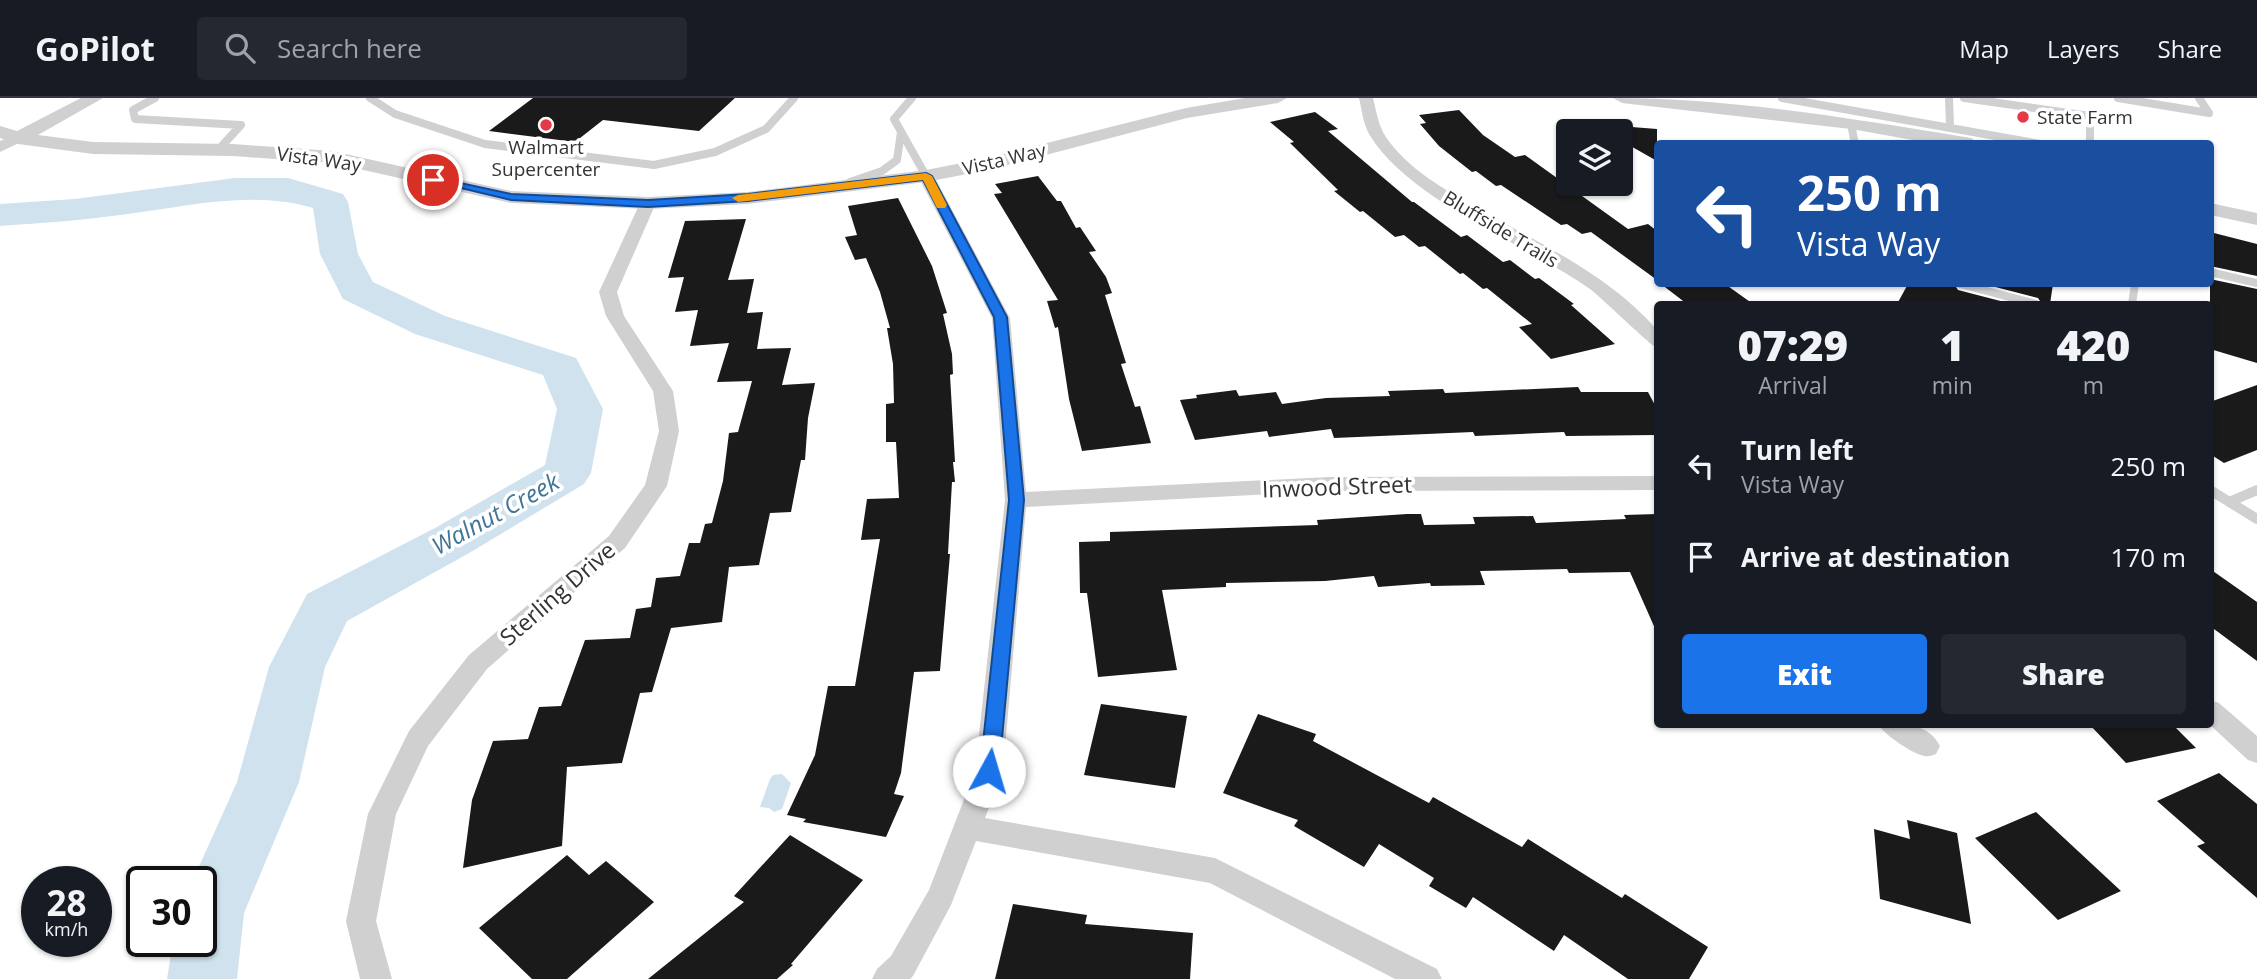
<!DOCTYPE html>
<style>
:root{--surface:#171b24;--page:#242831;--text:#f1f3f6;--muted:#9ea1a6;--line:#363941;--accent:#1a73e8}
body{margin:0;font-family:"Open Sans",sans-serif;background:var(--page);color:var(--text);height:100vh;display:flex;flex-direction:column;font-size:26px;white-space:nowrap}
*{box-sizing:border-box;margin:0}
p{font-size:23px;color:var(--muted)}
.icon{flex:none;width:38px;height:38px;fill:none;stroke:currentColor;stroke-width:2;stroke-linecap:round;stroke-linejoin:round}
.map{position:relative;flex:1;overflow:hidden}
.drawer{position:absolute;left:1654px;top:203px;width:560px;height:427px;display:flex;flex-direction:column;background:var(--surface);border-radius:7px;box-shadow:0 2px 5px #0004}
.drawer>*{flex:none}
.banner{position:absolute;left:1654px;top:42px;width:560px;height:147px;border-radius:7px;box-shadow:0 2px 5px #0004;background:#1a4fa0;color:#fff;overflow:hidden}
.buttons{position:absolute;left:1556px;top:21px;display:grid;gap:14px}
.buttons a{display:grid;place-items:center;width:77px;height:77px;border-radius:7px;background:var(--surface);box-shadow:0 2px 5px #0004;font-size:35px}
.speed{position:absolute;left:21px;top:768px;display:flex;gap:14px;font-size:35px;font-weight:700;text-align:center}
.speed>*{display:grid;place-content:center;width:91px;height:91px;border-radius:50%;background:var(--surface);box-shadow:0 2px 5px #0004;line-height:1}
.speed small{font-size:18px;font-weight:400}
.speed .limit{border:4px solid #111;border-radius:10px;background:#fff;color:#111}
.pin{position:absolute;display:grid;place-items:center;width:60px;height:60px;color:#fff;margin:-30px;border:4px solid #fff;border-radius:50%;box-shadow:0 2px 7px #0007}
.me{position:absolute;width:77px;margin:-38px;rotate:6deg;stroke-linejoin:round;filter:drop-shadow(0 0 5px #0008)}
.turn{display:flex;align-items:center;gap:24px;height:147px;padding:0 28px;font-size:32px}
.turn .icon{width:91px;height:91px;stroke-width:2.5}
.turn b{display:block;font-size:49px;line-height:60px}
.eta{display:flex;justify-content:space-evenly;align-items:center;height:119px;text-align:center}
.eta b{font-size:42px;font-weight:800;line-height:49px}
.action{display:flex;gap:14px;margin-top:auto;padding:14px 28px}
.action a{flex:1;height:80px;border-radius:7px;background:var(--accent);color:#fff;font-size:28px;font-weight:800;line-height:80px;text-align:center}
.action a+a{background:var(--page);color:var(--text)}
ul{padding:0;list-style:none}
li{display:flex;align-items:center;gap:21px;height:91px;padding:0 28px}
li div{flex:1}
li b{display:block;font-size:26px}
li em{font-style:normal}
header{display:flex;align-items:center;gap:42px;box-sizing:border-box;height:98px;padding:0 35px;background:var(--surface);border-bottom:2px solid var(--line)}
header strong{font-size:33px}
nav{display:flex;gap:38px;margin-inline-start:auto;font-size:24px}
.search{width:490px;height:63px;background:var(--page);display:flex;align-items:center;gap:18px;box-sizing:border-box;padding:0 24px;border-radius:7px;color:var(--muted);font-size:26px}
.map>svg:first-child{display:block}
.water{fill:#cfe2ee}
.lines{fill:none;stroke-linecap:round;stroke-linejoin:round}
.river{fill:#cfe2ee;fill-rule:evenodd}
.building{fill:#1a1a1a}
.service-far1{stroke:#d0d0d0;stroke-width:8}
.service{stroke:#d0d0d0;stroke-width:10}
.minor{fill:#d0d0d0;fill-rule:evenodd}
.tertiary{fill:#d0d0d0;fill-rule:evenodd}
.route{fill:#1a73e8;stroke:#114b97;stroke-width:2}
.slow{fill:#f59e0b}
.poi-dot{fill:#e63946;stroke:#fff;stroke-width:2.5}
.labels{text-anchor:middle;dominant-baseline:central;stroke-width:7;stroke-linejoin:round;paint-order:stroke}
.far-poi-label{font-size:19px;fill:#333;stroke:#fff;text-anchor:start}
.far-street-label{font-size:19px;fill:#333;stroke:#fff}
.street-label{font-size:23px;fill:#333;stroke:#fff}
.water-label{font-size:24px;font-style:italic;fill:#3f7597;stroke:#fff}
</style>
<header>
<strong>GoPilot</strong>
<div class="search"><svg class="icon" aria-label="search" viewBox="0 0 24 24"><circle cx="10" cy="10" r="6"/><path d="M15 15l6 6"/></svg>Search here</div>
<nav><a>Map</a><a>Layers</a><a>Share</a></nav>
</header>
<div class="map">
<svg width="2257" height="881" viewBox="0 0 2257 881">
<rect width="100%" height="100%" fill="#fff"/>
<path class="water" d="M782 676 791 685 782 711 774 714 769 710 760 709 770 681 773 677Z"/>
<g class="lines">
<path class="river" d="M235 80H288L343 96 348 104 358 156 373 184 445 218 576 260 603 311 591 375 584 386 471 454 347 523 325 569 299 684 244 815 237 881H167L173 844H201V784H192L237 684 269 569 307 496 435 430 545 367 557 311 543 277 415 236 343 201 320 156 313 110C253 92 189 108 128 116 85 122 43 125 0 128V106L75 101Z"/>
</g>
<path class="building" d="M533 0H735L699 33 603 22 575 44 489 33Z
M1459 12 1483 37 1515 59 1525 57 1628 131 1648 126 1657 133V182L1591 134 1582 136 1567 126 1561 127 1501 87 1496 88 1476 73 1472 74 1439 48 1420 26 1426 25 1419 17Z
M1315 14 1338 31 1328 33 1412 104H1414L1461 139 1467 137 1503 164 1510 162 1535 181 1539 180 1574 206 1571 207 1615 246 1551 261 1519 229 1532 226 1487 190 1483 191 1463 175 1460 176 1425 148 1419 149 1404 137 1395 139 1363 113 1360 114 1334 93 1338 92 1290 45 1294 44 1270 24Z
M1594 26 1657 31V63L1620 42V33H1606Z
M1038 78 1057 103H1061L1076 130 1080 129 1096 153 1089 154 1106 179 1112 195 1105 197 1126 265 1121 266 1135 309 1140 308 1151 345 1082 353 1069 301 1058 229 1055 230 1047 203 1058 202 994 96 1002 95 995 86Z
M898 100 932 168 947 215 943 216 952 256 953 276 950 277 955 364H953L955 384H952L948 456H950L940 573 914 574 901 675 894 696 904 698 886 739 803 724 806 721 787 717 815 657 828 588H855L880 441 861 442 867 401 899 400 896 344H886V306L894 305 893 266 887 230H890L880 194 866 160 855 162 845 139 857 137 848 108Z
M746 121 728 182 754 181 747 215 763 214 757 251 791 250 782 287 815 285 808 320 805 362H801L791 414 770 415 759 467 729 469 722 524 671 530 652 594 640 595 622 665 567 669 562 748 463 770 472 702 493 643 528 641 539 609 561 608 585 542 630 540 636 511 651 509 656 480 680 478 689 445H700L705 426 712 425 723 383 729 335 738 334 752 283 717 284 729 245 690 248 698 212 675 214 684 179 668 180 685 123Z
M2210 134 2257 146V178L2210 168Z
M2210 181 2257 191V265L2210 251Z
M1661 186H1725L1753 206H1687Z
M1908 186H1954L1958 192 2012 206H1897Z
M1984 186H2053L2050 206H2042L2038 200Z
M2257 287V352L2224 365 2210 356V304Z
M1578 289 1581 294H1648L1657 311V337L1566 338 1564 334 1475 338 1473 334 1334 340 1331 331 1269 339 1267 333 1195 342 1180 302 1197 300 1196 297 1236 292 1239 298 1276 294 1282 306 1326 300 1390 298 1388 293 1443 291 1445 295Z
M1407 416H1421L1424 427 1475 426 1473 419 1533 418 1536 425 1626 421 1624 417 1657 416V535L1630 474 1569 475 1567 471 1480 473 1485 487 1431 488 1430 485 1378 489 1374 478 1325 483 1226 485V489L1162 492 1177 572 1098 579 1087 495H1080L1079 444 1110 443V434L1318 427 1317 422Z
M2210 471 2257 504V563L2210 528Z
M1101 606 1187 618 1175 690 1084 677Z
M1258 616 1316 636 1313 643 1429 705 1433 699 1522 749 1528 741 1622 800 1625 796 1708 849 1689 881H1628L1564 837 1554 853 1473 799 1466 810 1429 788 1434 780 1379 746 1364 769 1294 728 1298 722 1223 695Z
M2089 626H2172L2196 650 2126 665Z
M2219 675 2257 706V800L2197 748 2205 745 2157 703Z
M2036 714 2121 793 2058 822 1975 740Z
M1907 722 1957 735 1971 826 1880 801 1874 731 1910 741Z
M790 737 863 782 791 866 793 867 777 881H648L744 804 734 798Z
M567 757 589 777 606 763 654 804 567 881H532L479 830Z
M1013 806 1087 817 1085 826 1193 835 1190 881H995Z"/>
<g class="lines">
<path class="service-far1" d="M155 0 133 12 135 21 241 27 219 51
M370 0 395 16 485 46 654 67 715 54 766 31 794 0
M912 0 894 21 926 78
M1782 0 2040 46
M1949 0 1950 29
M1964 0 2090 18V46
M2118 0 2209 15 2199 0
M1851 26 1855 46
M850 84 882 73 897 62 901 34
M2210 174 2257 185
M1960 186 2036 206
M2132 206 2135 186"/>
<path class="service" d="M2210 392 2257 421
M2229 404 2257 392"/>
<path class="minor" d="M1359 0H1373C1376 12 1378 25 1384 36 1406 71 1446 92 1481 112 1542 147 1611 178 1657 232V250C1651 248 1603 201 1590 191 1526 146 1408 102 1369 36 1363 25 1362 12 1359 0Z
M18 35 26 40 23 43 0 54V43Z
M926 73 934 78 1010 220 1026 394 1329 379 1657 378V392L1329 393 1026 409 1003 673 985 720 1215 760 1437 871 1442 881H1395L1210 785 976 743 951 807 913 878 910 881H872L877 871 891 858 929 792 975 673 1005 402 992 220 918 78Z
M648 100 656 105 617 194 624 218 673 293 679 333 667 388 625 450 487 571 428 648 396 716 376 823 392 881H360L346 823 368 716 409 633 469 557 609 438 645 387 659 333 653 293 606 218 599 194 640 105Z
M2210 602 2219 605 2257 638V665L2248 662 2209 626Z
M1878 626C1901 626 1928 624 1940 648L1936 656C1933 657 1929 659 1925 658 1914 657 1883 636 1878 626Z"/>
<path class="tertiary" d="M81 0H103L38 37 93 44 233 46 332 53 511 93 648 99 748 94 926 72 987 60 1186 10 1245 0H1287L1278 5 1187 20 988 72 926 84 748 106 648 111 511 105 332 65 233 58 93 56 18 46 0 40V28L17 33Z
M1613 0C1733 0 1853 21 1971 40L1980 46H1935L1851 31 1622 5Z
M2210 105 2257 115V127L2210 117Z"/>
</g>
<path class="route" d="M926 75 932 78 1007 219 1024 402 999 673 996 679 989 681 983 679 980 673 1009 402 994 219 923 82 748 103 648 109 511 102 427 82 433 79 511 96 648 102 748 96Z"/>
<path class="slow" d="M926 75 932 78 947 107 945 110H937L923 82 738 104 732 100 738 97Z"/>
<g class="poi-dot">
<circle cx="2023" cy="19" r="7"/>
<circle cx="546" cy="27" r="7"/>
</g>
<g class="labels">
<g class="far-poi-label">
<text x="2037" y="19">State Farm</text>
<text x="546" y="49" text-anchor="middle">Walmart<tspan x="546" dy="22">Supercenter</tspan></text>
</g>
<g class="far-street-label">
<text transform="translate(319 61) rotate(8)">Vista Way</text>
<text transform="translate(1004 61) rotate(-13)">Vista Way</text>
<text transform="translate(1501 131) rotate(31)">Bluffside Trails</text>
</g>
<g class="street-label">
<text transform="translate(1337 388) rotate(-2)">Inwood Street</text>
<text transform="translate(557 495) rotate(-41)">Sterling Drive</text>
</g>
<g class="water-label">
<text transform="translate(495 415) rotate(-29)">Walnut Creek</text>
</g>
</g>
</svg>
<div class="buttons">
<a><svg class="icon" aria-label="layers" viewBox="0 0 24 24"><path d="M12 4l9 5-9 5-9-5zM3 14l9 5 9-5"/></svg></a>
</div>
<div class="speed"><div>28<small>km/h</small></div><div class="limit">30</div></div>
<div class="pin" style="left:433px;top:82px;background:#d93025"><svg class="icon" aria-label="arrive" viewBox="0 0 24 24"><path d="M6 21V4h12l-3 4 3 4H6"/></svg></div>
<svg class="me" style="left:989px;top:673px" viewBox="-20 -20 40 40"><circle r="19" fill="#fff"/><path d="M0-13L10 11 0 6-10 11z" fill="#1a73e8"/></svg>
<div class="banner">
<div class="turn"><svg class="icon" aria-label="left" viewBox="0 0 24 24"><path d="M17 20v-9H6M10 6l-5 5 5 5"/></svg><div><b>250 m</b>Vista Way</div></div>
</div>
<section class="drawer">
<div class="eta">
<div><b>07:29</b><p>Arrival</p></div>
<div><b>1</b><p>min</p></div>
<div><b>420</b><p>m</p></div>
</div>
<ul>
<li><svg class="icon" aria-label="left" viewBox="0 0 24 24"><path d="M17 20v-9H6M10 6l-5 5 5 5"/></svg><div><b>Turn left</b><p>Vista Way</p></div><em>250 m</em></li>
<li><svg class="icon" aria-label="arrive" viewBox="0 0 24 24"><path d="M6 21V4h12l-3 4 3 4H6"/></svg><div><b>Arrive at destination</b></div><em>170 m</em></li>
</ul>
<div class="action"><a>Exit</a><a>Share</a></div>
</section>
</div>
